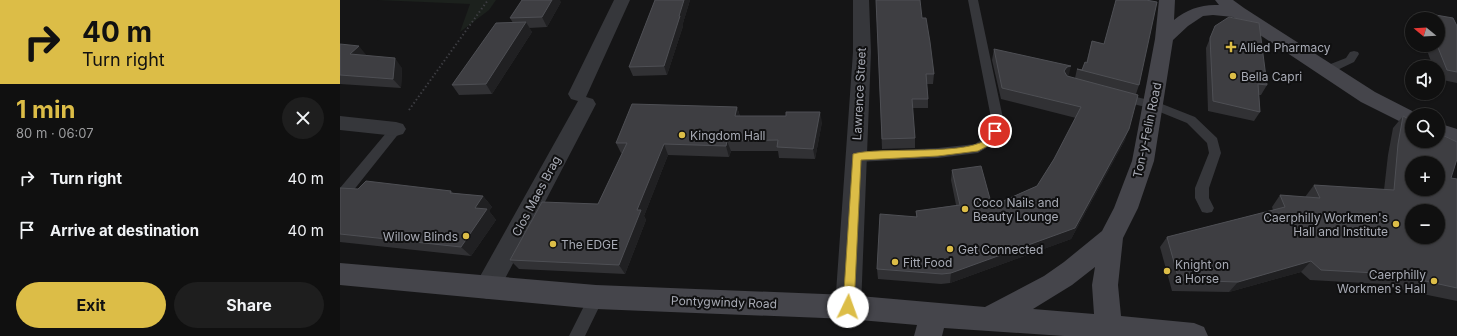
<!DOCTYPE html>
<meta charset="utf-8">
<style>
:root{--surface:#101010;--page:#1e1e1e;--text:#f1f3f6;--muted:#9c9d9f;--line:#303030;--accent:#dcbd47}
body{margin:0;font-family:Inter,sans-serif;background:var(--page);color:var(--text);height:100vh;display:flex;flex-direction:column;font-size:15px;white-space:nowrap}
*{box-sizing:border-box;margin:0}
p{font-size:13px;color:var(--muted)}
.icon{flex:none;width:22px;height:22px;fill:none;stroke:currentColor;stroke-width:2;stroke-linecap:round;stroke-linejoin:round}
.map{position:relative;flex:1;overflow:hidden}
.sheet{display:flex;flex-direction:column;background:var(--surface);width:340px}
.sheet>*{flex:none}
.guide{background:#dcbd47;color:#111;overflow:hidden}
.needle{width:26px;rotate:288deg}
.buttons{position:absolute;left:1065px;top:12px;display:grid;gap:8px}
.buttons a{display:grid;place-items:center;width:40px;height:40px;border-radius:50%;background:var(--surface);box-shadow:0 1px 3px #0004,0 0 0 1px var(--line);font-size:20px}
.pin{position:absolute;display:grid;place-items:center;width:34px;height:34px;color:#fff;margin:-17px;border:2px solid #fff;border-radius:50%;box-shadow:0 1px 4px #0007}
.me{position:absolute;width:44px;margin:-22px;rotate:3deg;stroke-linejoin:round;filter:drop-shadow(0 0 3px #0008)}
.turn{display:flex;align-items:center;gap:14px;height:84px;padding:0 16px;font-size:18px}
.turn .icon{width:52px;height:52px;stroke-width:2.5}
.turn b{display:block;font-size:28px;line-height:34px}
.round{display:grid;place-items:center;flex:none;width:42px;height:42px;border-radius:21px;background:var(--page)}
.headline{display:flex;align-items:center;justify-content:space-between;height:68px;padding:0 16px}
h1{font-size:24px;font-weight:700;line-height:30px;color:var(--accent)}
.button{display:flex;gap:8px;margin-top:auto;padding:8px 16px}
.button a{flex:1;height:46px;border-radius:24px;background:var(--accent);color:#111;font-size:16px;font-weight:700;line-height:46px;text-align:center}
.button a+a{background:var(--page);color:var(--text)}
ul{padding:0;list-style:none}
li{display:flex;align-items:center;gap:12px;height:52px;padding:0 16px}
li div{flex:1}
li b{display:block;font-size:15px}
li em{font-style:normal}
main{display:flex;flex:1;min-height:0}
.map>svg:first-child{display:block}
.green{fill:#1c211d}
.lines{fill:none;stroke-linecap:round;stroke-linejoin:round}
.path{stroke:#3d3d42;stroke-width:2;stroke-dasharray:1.5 2.5;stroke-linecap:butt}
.lane{fill:#36373b;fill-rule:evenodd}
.street{fill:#36373b;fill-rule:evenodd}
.secondary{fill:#45454b;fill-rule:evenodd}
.wall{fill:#313134}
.shaded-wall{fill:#202022}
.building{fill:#3e3e42;stroke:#4e4f54;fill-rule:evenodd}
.route{fill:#dcbd47;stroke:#8f7b2e}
.poi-dot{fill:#dcbd47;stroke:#101011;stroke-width:1.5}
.labels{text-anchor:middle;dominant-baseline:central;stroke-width:4;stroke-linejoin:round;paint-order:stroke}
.poi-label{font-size:12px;fill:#a8abb5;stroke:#101011;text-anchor:start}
.street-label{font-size:12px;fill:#a8abb5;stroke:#101011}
</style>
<main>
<section class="sheet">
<div class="guide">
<div class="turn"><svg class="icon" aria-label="right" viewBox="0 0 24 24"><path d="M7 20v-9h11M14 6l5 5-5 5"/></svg><div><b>40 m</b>Turn right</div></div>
</div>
<div class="headline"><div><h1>1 min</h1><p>80 m · 06:07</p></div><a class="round"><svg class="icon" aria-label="close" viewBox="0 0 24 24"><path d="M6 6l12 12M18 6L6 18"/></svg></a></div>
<ul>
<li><svg class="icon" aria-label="right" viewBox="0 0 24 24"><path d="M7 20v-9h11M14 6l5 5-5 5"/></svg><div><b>Turn right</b></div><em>40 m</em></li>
<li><svg class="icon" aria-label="arrive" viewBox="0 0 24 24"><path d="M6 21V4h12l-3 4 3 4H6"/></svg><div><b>Arrive at destination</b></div><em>40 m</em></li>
</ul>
<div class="button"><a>Exit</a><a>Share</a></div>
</section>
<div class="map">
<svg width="1117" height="336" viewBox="0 0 1117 336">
<rect width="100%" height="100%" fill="#151516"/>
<path class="green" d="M37 0H156L149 10 120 32 130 4Z"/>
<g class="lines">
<path class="path" d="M69 110 148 0"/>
<path class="lane" d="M628 0H638L664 123 656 142 638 153 598 158 516 162 511 160 510 157 511 154 516 152 598 148 635 144 647 136 652 123Z
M1014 51 1018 52 1019 54 1014 62 991 73H983L981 70 983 67 1006 58 1010 52Z
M780 93 817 102 855 117 877 138 881 153 869 188V198L874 208 872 212 867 213 862 212 855 198V188L869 153 867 143 847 123 810 108 776 100 774 97 776 94Z
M56 125 60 126 62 129 60 132 5 201 0 202V188L52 126Z
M256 290 261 292 264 297 245 336H229L251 292Z"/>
<path class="street" d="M274 0H290L246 97 253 99 256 104 156 296 147 299 138 296 134 288 138 280 238 101 231 99 228 94Z
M513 0H529L531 52 521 307 517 315 508 319 499 315 495 307 513 52Z
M0 116 56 122 63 124 66 129 63 134 56 136 0 130Z"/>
<path class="secondary" d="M819 0H835L834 20C847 9 862 4 879 5L875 0H893L904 8 1035 92 1080 115H1072V126L1065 124 1021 102 893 17 873 15 863 16 848 26 833 40 814 161 798 208 783 238 778 285 781 316 854 323 864 327 868 336H724L604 328 602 336H574L577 325 508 319 256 309 0 285V263L256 285 508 295 645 307 704 276 724 262 762 231 774 208 792 161 815 39ZM755 267 752 285 754 314 693 309 732 285Z
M1098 123 1117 129V145L1098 138Z"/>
</g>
<path class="wall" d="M315 0H350L343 23V26L327 75 293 76 289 67Z
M536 0 582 18 594 74 593 84H587L588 99V108H572L575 138V148L542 149Z
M776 0 799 85 796 94 785 140 731 239 610 283 601 284 538 279 537 269 576 217V211L616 205 611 180 612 170 652 206 697 186 714 159 736 118 661 99 652 60 654 49 728 77 735 78 737 69 742 70 746 63 752 41 764 44Z
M221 2 207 27 189 28 192 32 152 94 119 95 112 85 173 23 170 18Z
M1084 13 1117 26V83L1098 79V67H1093L1085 45H1098V19H1080Z
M875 26 927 85 921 95H919L920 112 914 121 868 111 866 48Z
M0 44 26 55 62 68 61 88 0 84Z
M397 107 400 116 482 122 475 159 439 158 438 151H391L389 157 328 155 304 216 306 220 285 274 179 269 170 260 258 204 282 153H281L276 143Z
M1063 116 1111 178 1117 179V301L1063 290 1061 285 970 280 961 272 889 292 832 291 820 247 827 237 933 210 932 207 940 195 965 197 974 185 1044 190 1048 155 1053 128Z
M0 188 18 189 111 191 113 193 143 196 152 207 149 211 156 220 131 256 0 242Z"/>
<path class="shaded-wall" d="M212 0H220L221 2 207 27 202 17Z
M344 0H350L343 23V26L327 75 324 66Z
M186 22 192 32 152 94 146 84Z
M19 46 27 56 10 54Z
M55 58 62 68 61 88 53 79Z
M731 66 728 78 724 79V71L727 67Z
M397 107 400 117 395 116Z
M480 112 482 122 475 159 473 149Z
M789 129 785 140 731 239 610 283 611 273Z
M387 141 391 151 389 157 386 146Z
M324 144 328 155 304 216 306 220 285 274 279 265 297 210Z
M143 196 152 207 149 211 156 220 131 256 121 247 135 208Z
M971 261 961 272 889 292 898 282Z"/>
<path class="building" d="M182 0H212L202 17 170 18Z
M315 0H344L339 16H340L324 66 289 67Z
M536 0H580L582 18H586L590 42 594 74H586L588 99H572L575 138 542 139Z
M776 0H806L817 2 799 85 737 69 742 70 745 62 747 63 752 41 764 44Z
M1084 13 1113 18 1117 26V72L1107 70 1097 45H1098V19H1086Z
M889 17 919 23 927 85 918 84 920 112 873 101 870 38 875 26Z
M186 22 146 84 112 85 156 23Z
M0 44 19 46 10 54 55 58 53 79 0 75Z
M654 49 731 66 727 67 724 71 727 76 798 95 789 129 735 228 611 273 602 274 537 269 540 214 577 217 576 211 620 205 612 170 641 166 652 206 697 186 714 159 741 107 662 88Z
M292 104 397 107 395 116H446V112H480L473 149 437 147 438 140 387 141 386 146 324 144 297 210H301L279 265 170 260 202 202 258 204 287 143H276Z
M1063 116 1072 121V141H1098V133L1117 142V159L1111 178 1117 179V288L1076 279 1073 275 981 270 971 261 898 282 839 280 827 237 945 207 940 195 980 198 974 185 1054 190 1058 144ZM1072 163H1098V189H1072ZM1072 211H1098V237H1072Z
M26 181 111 191 110 193 143 196 135 208 147 209 121 247 0 234V188L18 189Z"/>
<path class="route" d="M655 128 659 131 655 142 638 151 598 156 521 160 514 307 512 311 508 312 505 311 503 307 513 154C539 146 633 157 649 137 650 135 651 131 652 129Z"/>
<g class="poi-dot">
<path d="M889 41h4v4h4v4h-4v4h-4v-4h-4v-4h4z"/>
<circle cx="893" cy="76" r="4"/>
<circle cx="342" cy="135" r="4"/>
<circle cx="625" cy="209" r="4"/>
<circle cx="1056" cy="224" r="4"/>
<circle cx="126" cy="236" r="4"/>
<circle cx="213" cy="244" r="4"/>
<circle cx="610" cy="249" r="4"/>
<circle cx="555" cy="262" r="4"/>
<circle cx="827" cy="271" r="4"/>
<circle cx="1094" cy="281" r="4"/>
</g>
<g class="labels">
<g class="poi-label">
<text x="899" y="47">Allied Pharmacy</text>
<text x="901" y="76">Bella Capri</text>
<text x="350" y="135">Kingdom Hall</text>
<text x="633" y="202">Coco Nails and<tspan x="633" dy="14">Beauty Lounge</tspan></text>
<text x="1048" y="217" text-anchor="end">Caerphilly Workmen's<tspan x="1048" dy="14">Hall and Institute</tspan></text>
<text x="118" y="236" text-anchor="end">Willow Blinds</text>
<text x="221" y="244">The EDGE</text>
<text x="618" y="249">Get Connected</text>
<text x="563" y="262">Fitt Food</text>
<text x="835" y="264">Knight on<tspan x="835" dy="14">a Horse</tspan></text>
<text x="1086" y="274" text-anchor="end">Caerphilly<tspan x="1086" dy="14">Workmen's Hall</tspan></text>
</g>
<g class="street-label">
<text transform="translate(519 94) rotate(-87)">Lawrence Street</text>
<text transform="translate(807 130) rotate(-78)">Ton-y-Felin Road</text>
<text transform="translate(196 196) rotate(-62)">Clos Maes Brag</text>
<text transform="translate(384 302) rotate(2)">Pontygwindy Road</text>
</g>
</g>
</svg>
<div class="buttons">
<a><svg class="needle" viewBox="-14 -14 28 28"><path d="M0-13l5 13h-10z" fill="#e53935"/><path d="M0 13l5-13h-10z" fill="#9c9d9f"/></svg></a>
<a><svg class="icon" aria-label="sound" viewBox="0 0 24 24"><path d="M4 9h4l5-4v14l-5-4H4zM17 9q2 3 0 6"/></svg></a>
<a><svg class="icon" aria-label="search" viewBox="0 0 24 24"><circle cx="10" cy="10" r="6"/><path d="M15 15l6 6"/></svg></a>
<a>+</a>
<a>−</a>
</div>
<div class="pin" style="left:655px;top:131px;background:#d93025"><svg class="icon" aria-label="arrive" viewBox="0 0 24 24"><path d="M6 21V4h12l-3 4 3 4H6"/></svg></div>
<svg class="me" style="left:508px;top:307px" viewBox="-20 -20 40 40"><circle r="19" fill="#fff"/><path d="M0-13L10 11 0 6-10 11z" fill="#dcbd47"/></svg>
</div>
</main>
